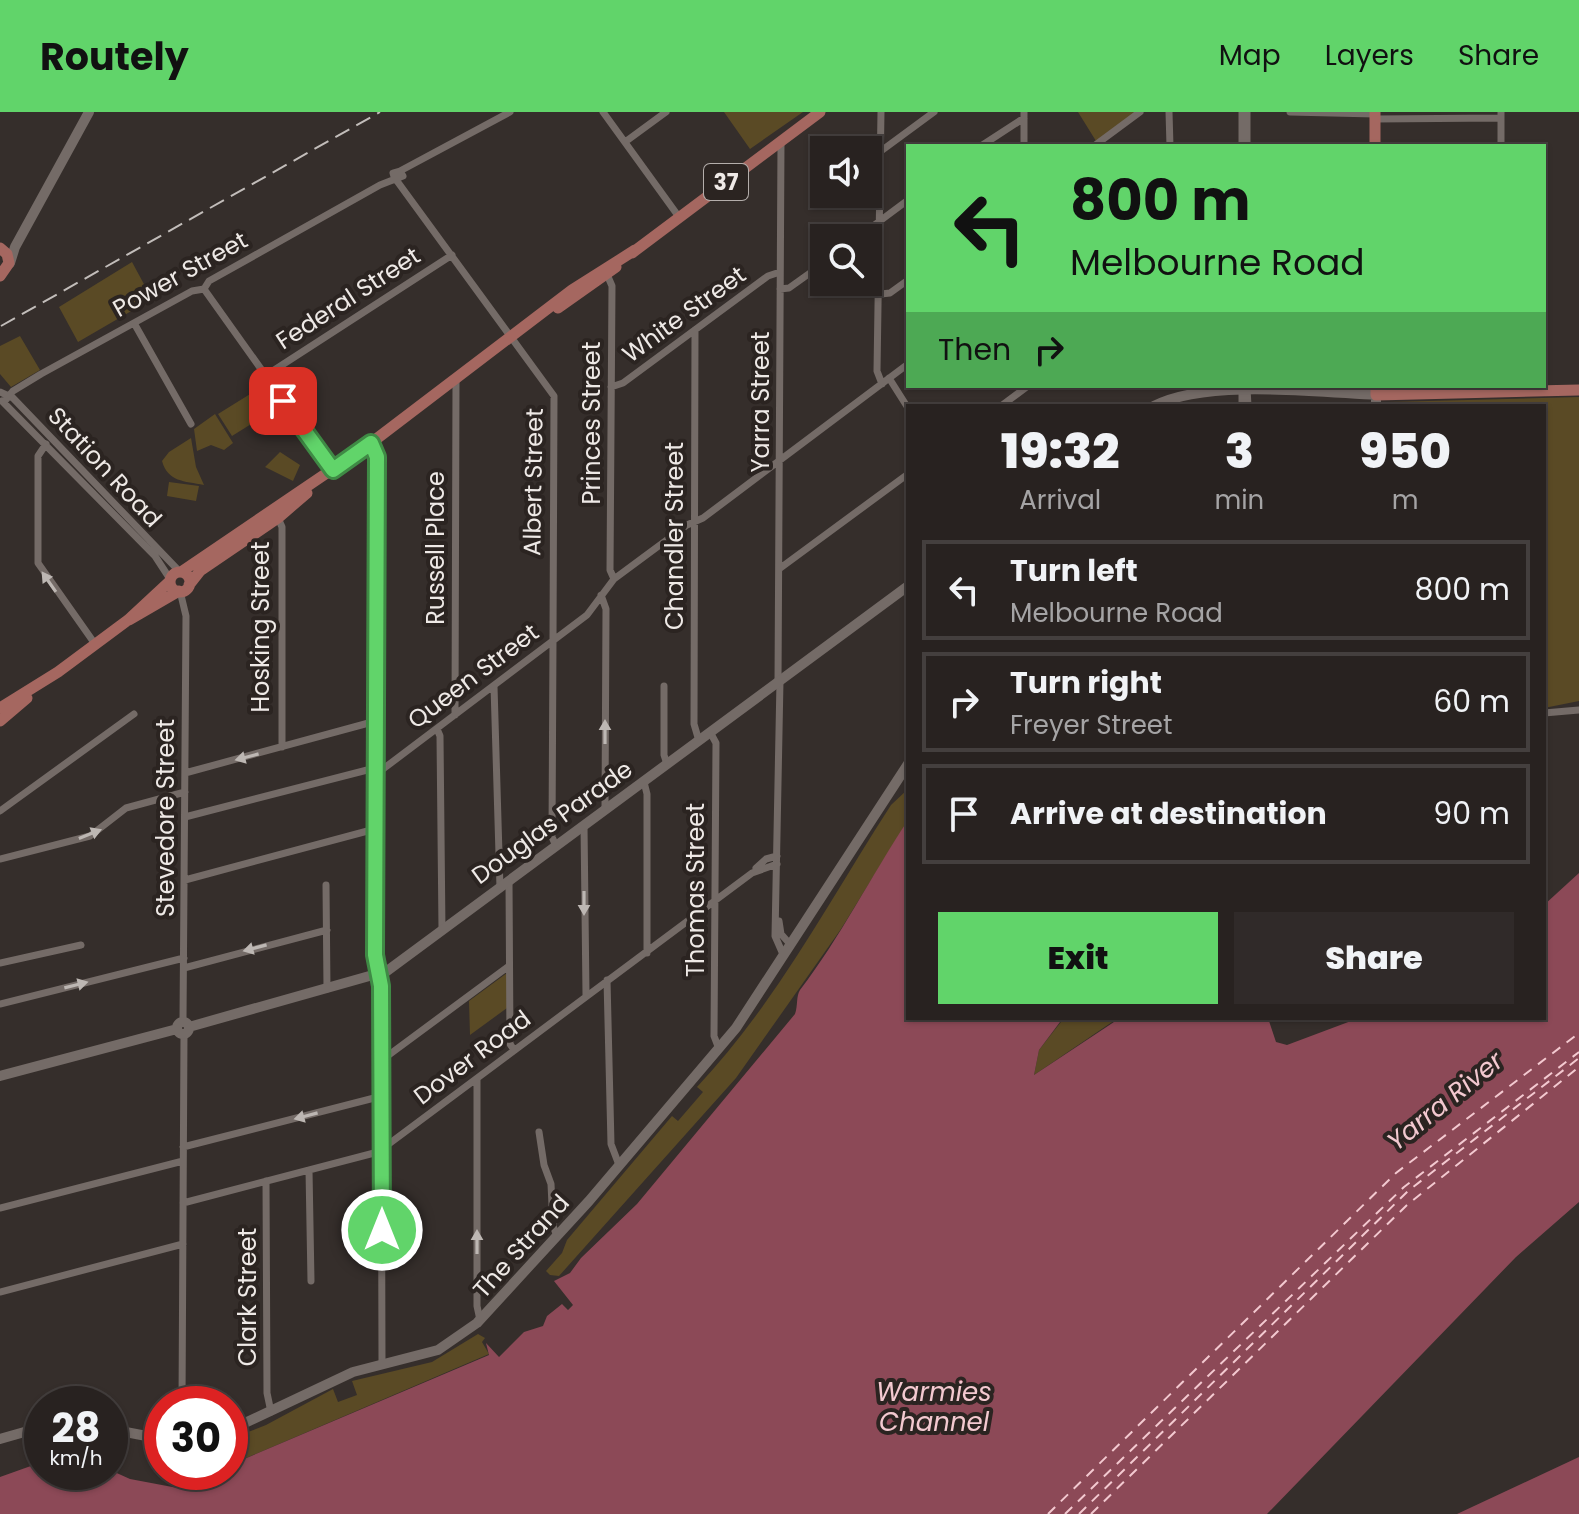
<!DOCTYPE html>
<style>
:root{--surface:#282220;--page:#302a29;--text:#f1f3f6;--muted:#a5a4a5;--line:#443f3e;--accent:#61d46a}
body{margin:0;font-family:Poppins,sans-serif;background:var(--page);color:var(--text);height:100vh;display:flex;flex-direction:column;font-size:30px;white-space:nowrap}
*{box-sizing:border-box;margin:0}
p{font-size:26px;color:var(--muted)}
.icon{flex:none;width:44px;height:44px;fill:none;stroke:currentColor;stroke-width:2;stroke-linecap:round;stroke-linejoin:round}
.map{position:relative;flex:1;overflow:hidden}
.side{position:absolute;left:906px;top:292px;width:640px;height:616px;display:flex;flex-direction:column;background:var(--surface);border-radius:0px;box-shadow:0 2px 6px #0004,0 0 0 2px var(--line)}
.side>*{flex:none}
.top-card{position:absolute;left:906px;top:32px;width:640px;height:244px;border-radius:0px;box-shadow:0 2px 6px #0004,0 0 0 2px var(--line);background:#61d46a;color:#111;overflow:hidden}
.buttons{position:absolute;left:810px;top:24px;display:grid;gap:16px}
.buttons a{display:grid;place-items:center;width:72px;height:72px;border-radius:0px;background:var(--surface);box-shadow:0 2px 6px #0004,0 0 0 2px var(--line);font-size:40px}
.speed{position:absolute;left:24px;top:1274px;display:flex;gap:16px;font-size:40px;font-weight:700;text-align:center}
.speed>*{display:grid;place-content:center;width:104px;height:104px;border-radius:50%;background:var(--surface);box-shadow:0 2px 6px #0004,0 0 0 2px var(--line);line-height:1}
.speed small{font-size:20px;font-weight:400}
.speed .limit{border:12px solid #d22;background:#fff;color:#111}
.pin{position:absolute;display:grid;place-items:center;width:68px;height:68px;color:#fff;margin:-34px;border-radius:16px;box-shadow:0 4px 12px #0006}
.me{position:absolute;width:88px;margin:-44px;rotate:0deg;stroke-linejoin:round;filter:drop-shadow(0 0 6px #0008)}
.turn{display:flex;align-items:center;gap:28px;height:168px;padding:0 32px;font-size:36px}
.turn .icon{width:104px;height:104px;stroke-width:2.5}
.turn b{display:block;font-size:56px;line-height:68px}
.then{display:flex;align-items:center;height:76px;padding:0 32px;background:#0003;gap:16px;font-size:30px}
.eta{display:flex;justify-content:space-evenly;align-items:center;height:136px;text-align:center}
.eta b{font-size:48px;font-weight:800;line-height:56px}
.cta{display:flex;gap:16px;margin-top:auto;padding:16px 32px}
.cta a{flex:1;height:92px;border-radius:0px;background:var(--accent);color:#111;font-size:32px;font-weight:800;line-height:92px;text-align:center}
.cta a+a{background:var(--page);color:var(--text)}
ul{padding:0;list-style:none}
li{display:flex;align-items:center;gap:24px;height:100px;margin:0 16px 12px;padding:0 16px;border:4px solid var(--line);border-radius:0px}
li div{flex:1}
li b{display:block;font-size:30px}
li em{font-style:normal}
header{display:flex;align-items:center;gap:48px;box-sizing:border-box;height:112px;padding:0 40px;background:var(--accent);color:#111}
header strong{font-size:38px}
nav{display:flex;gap:44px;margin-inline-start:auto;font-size:28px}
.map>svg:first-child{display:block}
.green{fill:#5a4a25}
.water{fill:#8c4957}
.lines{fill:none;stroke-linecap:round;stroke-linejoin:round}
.ferry{stroke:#f3c9d0;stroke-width:2;stroke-dasharray:10 8;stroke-linecap:butt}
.street{stroke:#746b67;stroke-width:7}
.secondary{stroke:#746b67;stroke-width:10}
.primary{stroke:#a56760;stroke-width:11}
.rail{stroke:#c2bdba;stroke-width:2;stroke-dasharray:16 8;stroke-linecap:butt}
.oneway{fill:#bdb7b3}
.route-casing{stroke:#3f8a45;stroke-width:20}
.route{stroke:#61d46a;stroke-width:14}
.labels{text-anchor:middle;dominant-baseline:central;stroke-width:8;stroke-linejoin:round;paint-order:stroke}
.shield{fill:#2b2421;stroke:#b4aeab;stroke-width:2}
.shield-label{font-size:22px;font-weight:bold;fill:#eee9e6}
.street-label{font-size:24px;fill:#eee9e6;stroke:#2b2421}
.water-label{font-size:26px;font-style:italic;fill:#f3c9d0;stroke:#2b2421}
</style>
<header>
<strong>Routely</strong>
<nav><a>Map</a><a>Layers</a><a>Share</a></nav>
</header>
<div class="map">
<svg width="1579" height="1402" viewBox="0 0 1579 1402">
<rect width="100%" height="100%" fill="#352e2b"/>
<path class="green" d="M724 0H803L750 37Z
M1078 0H1136L1096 29Z
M132 150 152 187 78 230 59 195Z
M20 224 40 258 11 275 0 262V234Z
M255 279 269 301 232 324 218 302Z
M1579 285V589L1544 596V294H1384L1388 290Z
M215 302 233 331 224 338 211 333 197 339 194 317Z
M191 326 196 355 204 373C184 369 168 370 162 349L169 340Z
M280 340 300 353 293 369 265 355Z
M169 370 199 374 196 389 167 384Z
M908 677V708L841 817 736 966 559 1164 550 1163 546 1159 562 1141 567 1128 672 1004 678 1009 703 980 697 975C776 891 829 789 891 693Z
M507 861V896L470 923 469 889Z
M1064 906H1118L1034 963 1039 938Z
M478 1222 485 1226 482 1230 489 1242 230 1353V1327L266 1313 333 1277 338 1290 357 1283 352 1269 432 1250Z"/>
<path class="water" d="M908 708V906H1063L1039 938 1034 963 1120 906H1268L1276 930 1287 933 1359 906H1544V793L1579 761V1090L1516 1145 1267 1402H0V1365L42 1350V1360L110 1358 130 1367 183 1377 214 1360H230V1353L489 1243 486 1231 499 1245 524 1220 543 1214 547 1204 562 1192 568 1198 573 1193 554 1169 570 1161 581 1146 637 1092 795 902C798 894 796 884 800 878 840 826 871 764 908 708Z
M1579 1345V1402H1457Z"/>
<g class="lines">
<path class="ferry" d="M1048 1402 1396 1061 1579 921
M1065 1402 1404 1075 1579 940
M1079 1402 1408 1079 1579 946
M1091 1402 1407 1093 1579 955"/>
<path class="street" d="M603 0 679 105
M881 0 877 259 882 272
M1169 0 1170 34
M1242 0V34
M1247 0V34
M1290 0 1375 2
M1501 0V34
M1375 7 1501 6
M625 30 666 0
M981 34 1024 6
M1024 34V0
M1094 34 1140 0
M881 39 934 0
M400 59 510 0
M397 69 554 284 553 528
M857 126 908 88
M606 160 612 174 610 458 614 467
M204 177 333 358
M780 177 789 176 824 151
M881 182 890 181 908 168
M134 211 191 312
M695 218 694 612 699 629
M265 264 452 143
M889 266 908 296
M611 275 623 271 768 164 780 160
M1242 276V294
M1247 276 1248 294
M0 280 13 286 180 460
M2 289 155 444 170 467
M4 290 13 279 41 262 192 179 204 177 209 169 380 73 403 64 400 59 393 61 395 68
M1001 294 1028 274
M371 331 377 345 375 843 381 874 382 1251
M46 332 38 344V451L95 532
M278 406 282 415V635
M779 457 908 362
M180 479 186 504 183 909
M601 483 606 497 605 698
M553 529 552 725 556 734
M780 569 775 824 782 840
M778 570 781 31
M494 574 500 776
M664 574V643L667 652
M1544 601 1579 598
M455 603 456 268
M437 617 440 624 442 818
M710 620 716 631 714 924 719 937
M375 658 383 657 587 503 614 467 687 413 703 406 908 252
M185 661 376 609
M644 670 647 682V841
M0 699 134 602
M185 705 375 656
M584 713 586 883
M0 747 90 724 126 696 185 680
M756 756 766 747 777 744
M185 768 375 717
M509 769 510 932 514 938
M326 773 327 877
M779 809 781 822 789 831
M0 851 81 833
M184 856 327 818
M607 868 611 1032 619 1053
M0 892 184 846
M382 948 509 854
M477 967V1194L480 1208
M539 1020 544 1053 551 1072 553 1114 557 1124
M183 1035 382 984
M309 1058 311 1169
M266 1069 267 1281 271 1300
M183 1091 378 1040 752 761 777 752
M0 1096 183 1049
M0 1180 183 1132
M182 1292 184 922"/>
<path class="secondary" d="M10 151 15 135 89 0
M1154 294C1205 267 1317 280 1376 283V294
M177 916a6 6 0 1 1 12 0a6 6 0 1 1-12 0Z
M189 915 387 859 908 474
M0 964 177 917
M110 1317 162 1327
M230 1318 353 1260 438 1238 477 1211 589 1089 736 916 908 652
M0 1327 42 1315"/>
<path class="primary" d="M1375 0V34
M0 136 7 142 9 151 0 164
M632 141 820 0
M558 196 616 155
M1376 274V283L1579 278
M181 460 371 331 572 178 635 138
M170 470a10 10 0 1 1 20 0a10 10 0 1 1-20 0Z
M189 473 200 459 278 406 307 381
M129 508 179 479
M0 596 58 560 128 508 170 469
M0 609 27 586"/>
<path class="rail" d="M1 214 380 0"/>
</g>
<defs><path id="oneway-solid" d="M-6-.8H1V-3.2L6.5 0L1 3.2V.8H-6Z" transform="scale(2)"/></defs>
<g class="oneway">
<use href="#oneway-solid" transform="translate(49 470) rotate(-125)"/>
<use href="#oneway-solid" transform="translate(605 620) rotate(-90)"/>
<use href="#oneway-solid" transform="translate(247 645) rotate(165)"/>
<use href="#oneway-solid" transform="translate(90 722) rotate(-22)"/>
<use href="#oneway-solid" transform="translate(584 791) rotate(90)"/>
<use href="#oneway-solid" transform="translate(255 836) rotate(165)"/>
<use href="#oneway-solid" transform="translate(76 873) rotate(-14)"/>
<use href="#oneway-solid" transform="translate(306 1004) rotate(165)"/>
<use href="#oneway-solid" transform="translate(477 1130) rotate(-90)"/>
</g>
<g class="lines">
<defs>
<path id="route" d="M283 289 333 358 371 331 377 345 375 843 381 874 382 1118"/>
</defs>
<use href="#route" class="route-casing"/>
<use href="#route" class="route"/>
</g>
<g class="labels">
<rect class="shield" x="704" y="52" width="44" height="36" rx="6"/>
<g class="shield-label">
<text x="726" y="70">37</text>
</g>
<g class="street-label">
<text transform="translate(180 162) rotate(-29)">Power Street</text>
<text transform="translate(348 186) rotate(-33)">Federal Street</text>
<text transform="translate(684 202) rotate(-36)">White Street</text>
<text transform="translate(760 290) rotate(-90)">Yarra Street</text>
<text transform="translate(591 311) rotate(-90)">Princes Street</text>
<text transform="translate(105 355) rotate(47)">Station Road</text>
<text transform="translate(533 370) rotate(-89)">Albert Street</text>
<text transform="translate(674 424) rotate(-90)">Chandler Street</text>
<text transform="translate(435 436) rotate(-90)">Russell Place</text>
<text transform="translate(260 515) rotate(-90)">Hosking Street</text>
<text transform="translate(473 564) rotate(-37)">Queen Street</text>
<text transform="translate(165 706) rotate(-90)">Stevedore Street</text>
<text transform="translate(552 710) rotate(-36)">Douglas Parade</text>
<text transform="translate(695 778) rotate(-90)">Thomas Street</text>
<text transform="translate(472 945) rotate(-37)">Dover Road</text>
<text transform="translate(521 1134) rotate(-48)">The Strand</text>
<text transform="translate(247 1185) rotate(-90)">Clark Street</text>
</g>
<g class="water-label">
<text transform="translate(1445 989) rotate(-39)">Yarra River</text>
<text x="934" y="1280">Warmies<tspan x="934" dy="30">Channel</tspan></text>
</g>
</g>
</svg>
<div class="buttons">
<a><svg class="icon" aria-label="sound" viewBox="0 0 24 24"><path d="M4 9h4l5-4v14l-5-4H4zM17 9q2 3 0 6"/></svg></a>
<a><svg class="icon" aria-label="search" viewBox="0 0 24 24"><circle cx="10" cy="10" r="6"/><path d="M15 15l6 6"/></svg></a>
</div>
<div class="speed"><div>28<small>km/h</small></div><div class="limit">30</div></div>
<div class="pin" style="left:283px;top:289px;background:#d93025"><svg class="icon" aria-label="arrive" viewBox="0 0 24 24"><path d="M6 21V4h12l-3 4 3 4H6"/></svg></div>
<svg class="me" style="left:382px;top:1118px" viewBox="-20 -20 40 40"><circle r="17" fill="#61d46a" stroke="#fff" stroke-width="3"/><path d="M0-11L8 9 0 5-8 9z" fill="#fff"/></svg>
<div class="top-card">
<div class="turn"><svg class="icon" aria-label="left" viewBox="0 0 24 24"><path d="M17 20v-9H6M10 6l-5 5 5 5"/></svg><div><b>800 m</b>Melbourne Road</div></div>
<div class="then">Then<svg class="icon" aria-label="right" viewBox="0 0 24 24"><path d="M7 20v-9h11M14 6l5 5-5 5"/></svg></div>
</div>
<section class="side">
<div class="eta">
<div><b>19:32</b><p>Arrival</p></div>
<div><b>3</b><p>min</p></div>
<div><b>950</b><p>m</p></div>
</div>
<ul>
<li><svg class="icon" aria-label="left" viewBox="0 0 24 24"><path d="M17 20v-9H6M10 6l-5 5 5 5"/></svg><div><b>Turn left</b><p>Melbourne Road</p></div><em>800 m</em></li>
<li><svg class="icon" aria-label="right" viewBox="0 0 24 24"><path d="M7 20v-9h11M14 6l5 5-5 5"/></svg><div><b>Turn right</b><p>Freyer Street</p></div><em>60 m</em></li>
<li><svg class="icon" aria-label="arrive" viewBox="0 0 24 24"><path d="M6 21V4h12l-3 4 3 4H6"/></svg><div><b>Arrive at destination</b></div><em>90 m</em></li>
</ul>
<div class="cta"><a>Exit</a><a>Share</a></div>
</section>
</div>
